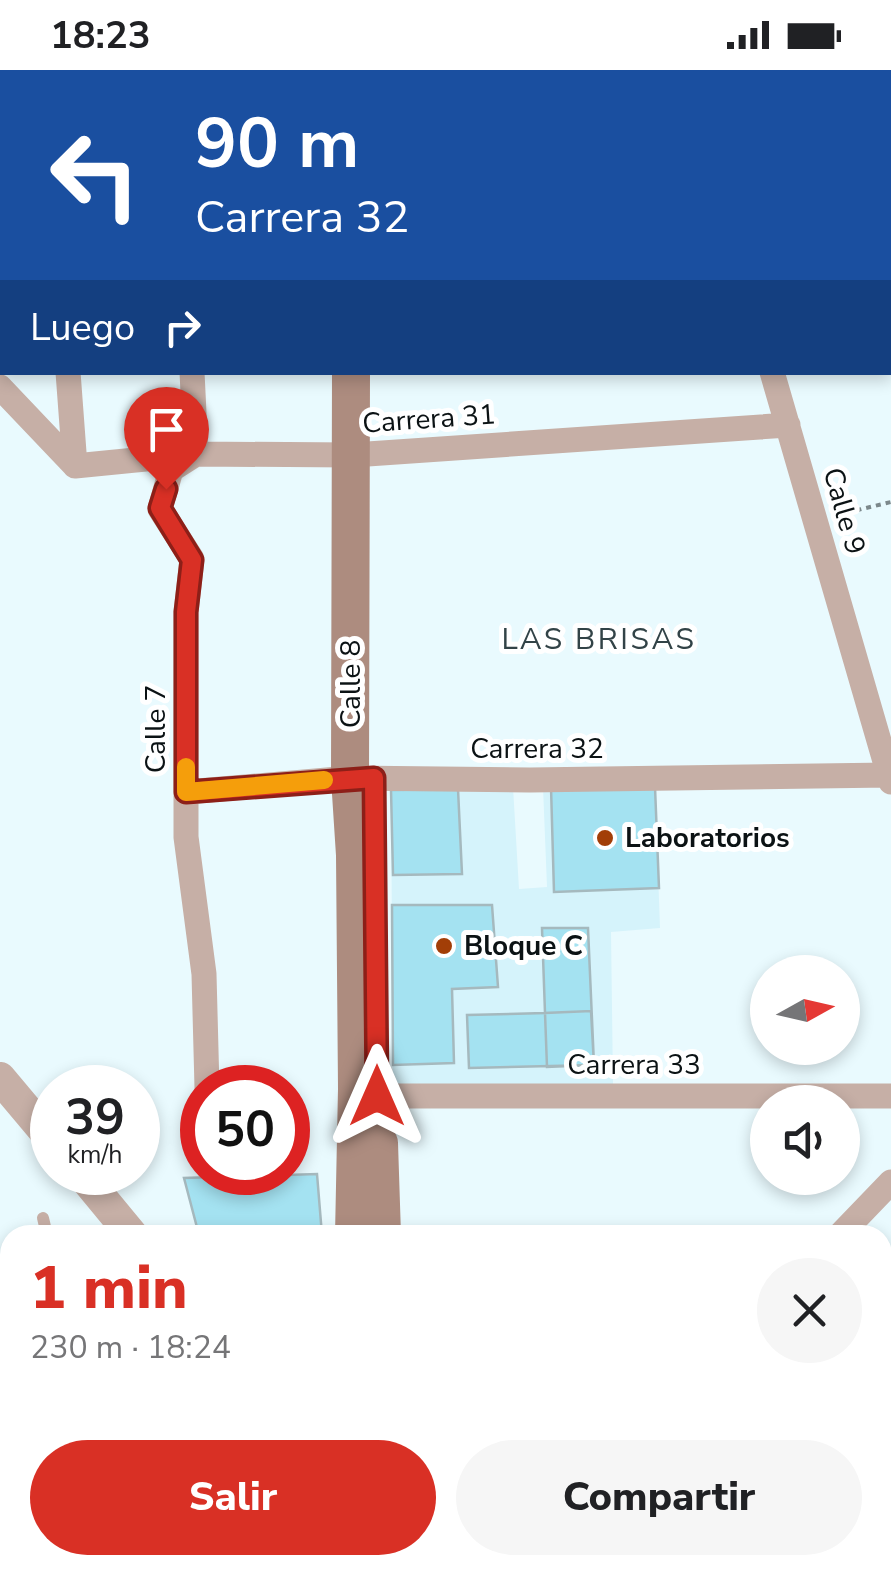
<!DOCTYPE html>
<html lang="es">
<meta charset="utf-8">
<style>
:root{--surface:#fff;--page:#f6f6f6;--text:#202124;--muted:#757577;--accent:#d93025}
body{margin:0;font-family:"Nunito Sans",sans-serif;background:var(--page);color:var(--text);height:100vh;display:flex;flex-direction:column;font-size:38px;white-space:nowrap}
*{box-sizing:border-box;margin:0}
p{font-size:32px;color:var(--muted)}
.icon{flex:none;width:55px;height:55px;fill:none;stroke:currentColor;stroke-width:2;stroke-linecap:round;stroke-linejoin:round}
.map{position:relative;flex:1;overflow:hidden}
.drawer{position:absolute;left:0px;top:1155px;width:892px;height:350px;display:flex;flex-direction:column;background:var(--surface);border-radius:30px 30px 0 0;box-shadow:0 5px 15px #0003}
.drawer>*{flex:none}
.hud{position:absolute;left:0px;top:0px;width:892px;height:305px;box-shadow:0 5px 15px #0003;background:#1a4fa0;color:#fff;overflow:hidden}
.needle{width:65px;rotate:82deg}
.tools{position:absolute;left:750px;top:885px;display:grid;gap:20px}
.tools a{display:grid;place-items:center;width:110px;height:110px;border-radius:50%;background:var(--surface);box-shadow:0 5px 15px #0003;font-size:50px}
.speed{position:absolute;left:30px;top:995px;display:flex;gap:20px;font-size:50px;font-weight:700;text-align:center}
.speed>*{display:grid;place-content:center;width:130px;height:130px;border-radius:50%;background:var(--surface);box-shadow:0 5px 15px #0003;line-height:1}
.speed small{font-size:25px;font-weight:400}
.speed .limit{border:15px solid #d22;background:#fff;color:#111}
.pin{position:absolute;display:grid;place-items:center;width:85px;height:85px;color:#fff;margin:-102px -42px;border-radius:50% 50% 50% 0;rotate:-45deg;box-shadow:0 0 10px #0007}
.pin .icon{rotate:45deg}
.me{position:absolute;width:110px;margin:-55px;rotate:0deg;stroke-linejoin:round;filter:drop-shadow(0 0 8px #0008)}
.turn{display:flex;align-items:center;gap:35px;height:210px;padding:0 30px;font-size:45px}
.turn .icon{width:130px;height:130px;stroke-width:2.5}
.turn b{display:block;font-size:70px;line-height:85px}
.then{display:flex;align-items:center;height:95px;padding:0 30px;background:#0003;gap:20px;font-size:38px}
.round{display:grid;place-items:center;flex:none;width:105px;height:105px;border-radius:52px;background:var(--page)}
.head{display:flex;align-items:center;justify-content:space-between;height:170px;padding:0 30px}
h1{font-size:60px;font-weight:800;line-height:75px;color:var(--accent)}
.primary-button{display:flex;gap:20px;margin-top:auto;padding:20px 30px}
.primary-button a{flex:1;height:115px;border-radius:60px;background:var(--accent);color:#fff;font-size:40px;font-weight:800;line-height:115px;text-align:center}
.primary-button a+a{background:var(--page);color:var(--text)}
.status{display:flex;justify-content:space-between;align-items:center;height:70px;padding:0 50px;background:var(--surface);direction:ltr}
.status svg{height:28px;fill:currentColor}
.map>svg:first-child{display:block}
.built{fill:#d5f3fb}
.building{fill:#a4e2f1;stroke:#a5b9be;stroke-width:2.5}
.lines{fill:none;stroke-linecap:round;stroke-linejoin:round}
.path{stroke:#7c888b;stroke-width:4;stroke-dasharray:5 5;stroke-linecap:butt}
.service{stroke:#c6afa6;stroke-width:12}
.minor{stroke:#c6afa6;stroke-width:25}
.tertiary{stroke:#c6afa6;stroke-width:32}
.secondary{stroke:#ad8c7f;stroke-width:38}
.route-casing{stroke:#8d1f18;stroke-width:25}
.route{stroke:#d93025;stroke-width:18}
.slow{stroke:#f59e0b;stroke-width:18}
.poi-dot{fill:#a23e07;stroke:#fff;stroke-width:4}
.labels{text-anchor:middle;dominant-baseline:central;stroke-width:10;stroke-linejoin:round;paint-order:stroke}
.street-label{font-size:28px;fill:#0b1214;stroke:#fff}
.poi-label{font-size:28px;font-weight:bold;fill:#0b1214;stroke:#fff;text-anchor:start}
.neighbourhood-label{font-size:30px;letter-spacing:2.5px;fill:#324347;stroke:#fff}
</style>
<div class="status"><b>18:23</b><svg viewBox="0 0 49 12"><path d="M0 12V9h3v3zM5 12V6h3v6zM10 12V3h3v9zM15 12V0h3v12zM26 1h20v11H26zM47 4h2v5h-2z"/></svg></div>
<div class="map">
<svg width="891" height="1505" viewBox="0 0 891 1505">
<rect width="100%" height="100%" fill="#e9fafe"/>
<path class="built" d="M513 717 519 819 547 817 543 717H655L660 858 611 862 613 1014 393 1016 391 720Z"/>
<path class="building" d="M551 717H655L659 818 554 822Z
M458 719 462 804 393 805 391 720Z
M392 835H492L498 917 452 919 454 993 393 995Z
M542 858H588L594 995 469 998 467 945 545 943Z
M591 941 594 995 547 997 545 943Z
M317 1104 322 1165H199L184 1108Z"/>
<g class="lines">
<path class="path" d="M837 445 891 432"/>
<path class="service" d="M43 1148 47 1165"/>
<path class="minor" d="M30 0V2
M149 0V2
M644 0 646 2
M68 302 75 396
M192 302 196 384 171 400 160 439 192 489 186 542V767L204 904 207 1018
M772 302 891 712
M0 317 75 396
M75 396 196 384 353 385 788 355
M186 722 350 708 530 710 889 705
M377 1026H891
M840 1165 891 1112
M882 1203H891
M0 1253 10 1251
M882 1414 891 1413
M134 1495 135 1505
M560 1495 563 1505"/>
<path class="tertiary" d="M0 1008 52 1070
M80 1102 132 1165"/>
<path class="secondary" d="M346 0V2
M375 0V2
M351 302 350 708 355 785 357 1019 354 1165
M379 1073 382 1165
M349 1505V1495
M378 1505V1495"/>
</g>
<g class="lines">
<defs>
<path id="route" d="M166 419 160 438 192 490 186 542V722L374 708 377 1026"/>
</defs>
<use href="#route" class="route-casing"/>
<use href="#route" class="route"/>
<path class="slow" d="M186 697V722L324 710"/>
</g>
<g class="poi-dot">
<circle cx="605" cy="768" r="10"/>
<circle cx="444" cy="876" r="10"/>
</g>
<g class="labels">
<g class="street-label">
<text transform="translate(429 349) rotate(-4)">Carrera 31</text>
<text transform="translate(844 441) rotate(74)">Calle 9</text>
<text transform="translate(351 614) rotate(-90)">Calle 8</text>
<text transform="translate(156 659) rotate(-90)">Calle 7</text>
<text x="537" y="679">Carrera 32</text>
<text x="634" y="995">Carrera 33</text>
</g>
<g class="poi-label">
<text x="625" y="768">Laboratorios</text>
<text x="464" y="876">Bloque C</text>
</g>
<g class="neighbourhood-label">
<text x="599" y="569">LAS BRISAS</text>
</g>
</g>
</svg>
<div class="tools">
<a><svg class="needle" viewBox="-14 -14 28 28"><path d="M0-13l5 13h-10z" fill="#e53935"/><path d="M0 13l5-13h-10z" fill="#757577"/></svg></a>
<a><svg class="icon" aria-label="sound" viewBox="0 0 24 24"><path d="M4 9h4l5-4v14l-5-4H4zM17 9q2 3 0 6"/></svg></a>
</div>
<div class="speed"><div>39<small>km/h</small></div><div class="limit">50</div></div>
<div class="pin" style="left:166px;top:419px;background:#d93025"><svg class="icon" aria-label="arrive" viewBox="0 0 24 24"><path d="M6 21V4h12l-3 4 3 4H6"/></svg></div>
<svg class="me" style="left:377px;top:1026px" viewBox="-20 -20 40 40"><path d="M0-17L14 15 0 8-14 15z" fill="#d93025" stroke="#fff" stroke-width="4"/></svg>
<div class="hud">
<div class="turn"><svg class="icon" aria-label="left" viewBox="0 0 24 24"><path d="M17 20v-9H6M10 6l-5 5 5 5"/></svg><div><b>90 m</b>Carrera 32</div></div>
<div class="then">Luego<svg class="icon" aria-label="right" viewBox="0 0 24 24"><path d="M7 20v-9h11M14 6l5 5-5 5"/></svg></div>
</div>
<section class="drawer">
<div class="head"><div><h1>1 min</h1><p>230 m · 18:24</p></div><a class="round"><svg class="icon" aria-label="close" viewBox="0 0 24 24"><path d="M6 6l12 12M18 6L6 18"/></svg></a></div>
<div class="primary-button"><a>Salir</a><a>Compartir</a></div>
</section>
</div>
